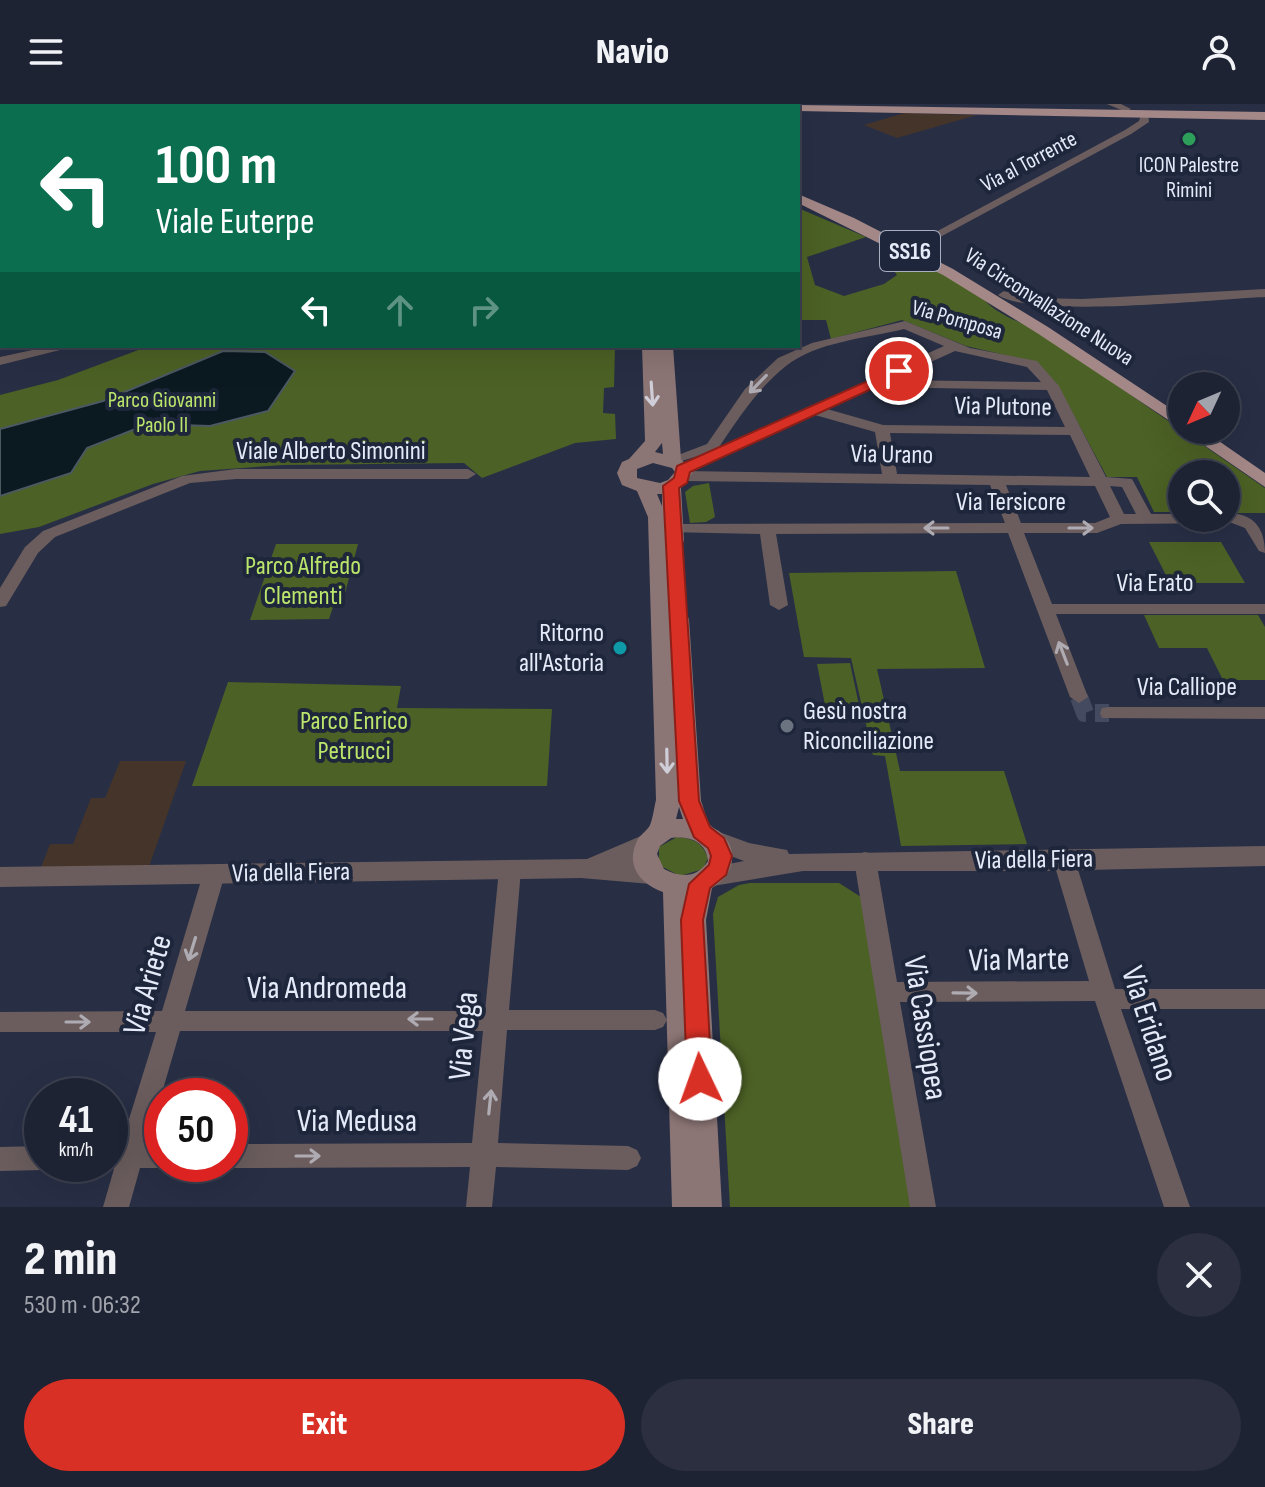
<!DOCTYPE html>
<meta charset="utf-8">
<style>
:root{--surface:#1e2334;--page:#2b2f40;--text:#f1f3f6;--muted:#a1a4ac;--line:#3c404f;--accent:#d93025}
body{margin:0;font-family:"Sofia Sans Condensed",sans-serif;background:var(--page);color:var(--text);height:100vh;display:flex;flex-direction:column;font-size:30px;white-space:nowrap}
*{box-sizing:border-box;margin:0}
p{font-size:26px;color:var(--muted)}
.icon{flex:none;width:44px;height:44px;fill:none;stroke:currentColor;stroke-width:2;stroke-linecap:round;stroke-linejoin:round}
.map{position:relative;height:1103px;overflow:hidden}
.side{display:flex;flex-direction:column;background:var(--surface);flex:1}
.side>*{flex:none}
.guide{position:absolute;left:0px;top:0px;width:800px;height:244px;box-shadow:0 8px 32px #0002,0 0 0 2px var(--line);background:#0b6e4f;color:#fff;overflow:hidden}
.needle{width:52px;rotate:226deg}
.fabs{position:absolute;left:1168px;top:268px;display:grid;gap:16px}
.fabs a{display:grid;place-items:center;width:72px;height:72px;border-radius:50%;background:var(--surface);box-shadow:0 8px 32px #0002,0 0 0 2px var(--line);font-size:40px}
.speed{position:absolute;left:24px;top:974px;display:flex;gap:16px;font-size:40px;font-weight:700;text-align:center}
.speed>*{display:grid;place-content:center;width:104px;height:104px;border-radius:50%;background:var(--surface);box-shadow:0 8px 32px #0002,0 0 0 2px var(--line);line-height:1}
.speed small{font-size:20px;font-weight:400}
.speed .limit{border:12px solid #d22;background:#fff;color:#111}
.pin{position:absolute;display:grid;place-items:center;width:68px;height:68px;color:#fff;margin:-34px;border:4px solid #fff;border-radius:50%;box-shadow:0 2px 8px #0007}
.me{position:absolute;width:88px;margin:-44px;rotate:357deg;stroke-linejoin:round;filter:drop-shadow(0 0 6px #0008)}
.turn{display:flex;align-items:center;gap:28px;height:168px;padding:0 24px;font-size:36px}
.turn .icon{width:104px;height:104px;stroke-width:2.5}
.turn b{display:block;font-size:56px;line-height:68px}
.lanes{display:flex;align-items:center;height:76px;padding:0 24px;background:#0003;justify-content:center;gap:40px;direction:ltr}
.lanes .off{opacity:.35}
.round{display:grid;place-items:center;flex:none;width:84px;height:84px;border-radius:42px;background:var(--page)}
.head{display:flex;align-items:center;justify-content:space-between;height:136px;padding:0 24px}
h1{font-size:48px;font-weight:800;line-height:60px}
.cta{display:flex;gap:16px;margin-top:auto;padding:16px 24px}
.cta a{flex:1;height:92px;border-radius:48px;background:var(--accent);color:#fff;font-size:32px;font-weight:800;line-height:92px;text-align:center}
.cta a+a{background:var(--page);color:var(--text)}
header{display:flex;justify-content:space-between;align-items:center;height:104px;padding:0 24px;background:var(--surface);font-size:36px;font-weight:800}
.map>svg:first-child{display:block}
.commercial{fill:#443429}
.green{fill:#4c6125}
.water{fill:#0b1a21;stroke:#4c5862;stroke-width:2}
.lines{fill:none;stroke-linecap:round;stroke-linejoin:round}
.minor-tunnel{stroke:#444b60;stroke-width:18;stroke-dasharray:18 9;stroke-linecap:butt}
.secondary-tunnel{stroke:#444b60;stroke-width:13;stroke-dasharray:13 7;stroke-linecap:butt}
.minor{fill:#6b5d5d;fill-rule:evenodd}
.tertiary{fill:#6b5d5d;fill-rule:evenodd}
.secondary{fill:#8c7575;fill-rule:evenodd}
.primary{fill:#a48887;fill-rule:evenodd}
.oneway{stroke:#aeabb3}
.oneway2{stroke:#cfcdd8}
.route{fill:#d93025;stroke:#8d1f18;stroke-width:2}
.leisure-dot{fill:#2e9e5b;stroke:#1e263b;stroke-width:3}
.culture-dot{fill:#0f9aa8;stroke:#1e263b;stroke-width:3}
.worship-dot{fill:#6b7280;stroke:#1e263b;stroke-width:3}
.labels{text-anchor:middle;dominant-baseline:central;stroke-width:8;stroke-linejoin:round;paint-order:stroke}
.far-street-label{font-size:22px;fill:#e5eaf9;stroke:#1e263b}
.far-poi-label{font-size:22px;fill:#e5eaf9;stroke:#1e263b}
.far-park-label{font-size:22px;fill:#bbe56b;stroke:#1e263b}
.shield{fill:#1e263b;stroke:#a9afc0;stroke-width:2}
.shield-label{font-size:24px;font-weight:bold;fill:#e5eaf9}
.street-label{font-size:26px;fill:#e5eaf9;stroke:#1e263b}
.park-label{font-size:26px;fill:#bbe56b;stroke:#1e263b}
.poi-label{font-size:26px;fill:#e5eaf9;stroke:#1e263b;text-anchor:end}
.near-street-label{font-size:32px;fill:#e5eaf9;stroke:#1e263b}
</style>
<header><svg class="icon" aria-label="menu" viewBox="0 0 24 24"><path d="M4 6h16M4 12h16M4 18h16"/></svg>Navio<svg class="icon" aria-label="person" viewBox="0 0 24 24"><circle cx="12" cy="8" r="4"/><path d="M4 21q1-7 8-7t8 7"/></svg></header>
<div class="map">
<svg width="1265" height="1103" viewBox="0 0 1265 1103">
<rect width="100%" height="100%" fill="#282f45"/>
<path class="commercial" d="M904 9 977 11 897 34 864 21Z
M120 657H186L149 763H41L50 740H73L91 694H105Z"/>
<path class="green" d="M798 104 866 133 807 153 815 181 844 192 884 180 897 171 889 160 903 154H915L979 190C993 208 1013 216 1034 224L1265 384V409H1226V370H1182V408H1154L1137 373H1107L1058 282 1035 258 966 242 902 216 831 235 826 216H798Z
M140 242H615L614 283 604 284 603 309 615 310 616 335 575 339 482 374 464 359 283 361 200 367 153 380 39 423 0 430V291L58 276 141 245Z
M709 379 715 413 706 418 690 419 685 388 693 382Z
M1149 438H1221L1245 479H1170Z
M276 440H358L343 497H335L329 515 250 516Z
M956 467 985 564 877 565 900 667H1004L1027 740 901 742 885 652 873 651 851 554 804 553 789 469Z
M1144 511H1258L1265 523V576H1223L1207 544H1159Z
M850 559 859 601H825L817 560Z
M228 578 401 582 397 604 552 605 547 682H192Z
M677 733C694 735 702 738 708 754L703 765 680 772 659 761V743Z
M750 779H839L861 793 913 1103H730L713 810 718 793 739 781Z"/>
<path class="water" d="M223 247 265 248 295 267 268 307 210 322 148 320 87 344 71 369 0 392V325L103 297Z"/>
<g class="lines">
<path class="minor-tunnel" d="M1079 593 1085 609H1109"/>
<path class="secondary-tunnel" d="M499 0 511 2"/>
<path class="minor" d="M151 0H201L203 2H151Z
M234 0H244L233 2Z
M1107 0H1121L1131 5 1126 8Z
M1142 8H1148L1149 18 1131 30 929 139 919 137 1125 26 1139 17Z
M2 13V19L0 20V14Z
M0 30H2V36H0Z
M0 61H2V67H0Z
M0 81H2V87H0Z
M1265 185V193C1215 195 1032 215 998 191L1004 187 1033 194 1082 195Z
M905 217 970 244 1037 257 1059 282 1106 373 1132 375 1151 410H1182V414H1226V409C1253 409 1265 423 1265 449L1259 447 1245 424 1232 419 1121 420 1097 429H1024L1052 500H1265V510H1056L1088 593 1079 599 1070 593 1008 429 776 430 788 501 779 506 770 501 760 430 667 428 665 425 667 422 673 420 1005 419 990 381 683 377 675 372 683 367 882 370 875 328 815 311 712 357H702L701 351 672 360 665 356 707 340 745 285 778 254 812 239ZM904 225 944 242 719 343C739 314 758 284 786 262 816 238 867 234 904 225ZM955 247 1027 263 1041 278 891 276ZM875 283 1047 286 1065 323 883 321 827 305ZM890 329 1070 331 1090 373 897 370ZM1006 381 1095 382 1110 413 1095 419H1021ZM1110 382 1122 383 1136 410H1124Z
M0 228 2 229V241L0 240Z
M51 242H76L0 261V253Z
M236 365H468L476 370 468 375H236L190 379 55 433 38 449 6 502 0 503V484L25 443 43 427 182 372Z
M1109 603H1265V615L1102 614 1100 609 1102 604Z
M865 748 872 750 876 756 897 878 1089 877 1053 756 1057 750 1064 748 1071 750 1075 756 1115 885H1265V905H1121L1190 1103H1164L1095 897 900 898 936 1103H910L854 756 858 750Z
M510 758 518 760 521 766 509 906H655L663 909 667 916 663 923 655 926H507L498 1039 628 1042 637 1046 641 1054 637 1062 628 1066 496 1063 492 1103H466L470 1063 230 1064 221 1060H230V1040L472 1039 483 927H180L147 1040H162V1060H171L162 1064H140L129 1103H103L114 1065 100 1060H110V1041H121L156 928H0V908L162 907 203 770 206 764 214 762 222 764 225 770 185 907H485L499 766 502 760Z
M42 1042V1060H52L51 1062 42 1066 0 1067V1043Z"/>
<path class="tertiary" d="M711 725 749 739 787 746 789 750 1265 742V762L1041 767H803L713 782 704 779 700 772 704 765 744 757 702 741 698 734 702 727Z
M648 729 657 732 661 739 657 746 633 758 660 763 664 770 660 777 651 780 581 774 0 783V763L587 755Z"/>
<path class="secondary" d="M471 0H504L506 2H473Z
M642 242H673L681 355 693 368 681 384 684 437 681 441 669 442 672 510H686L689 515 701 697C704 704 706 716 711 722 714 725 719 726 722 730 740 748 733 772 712 784L706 816 722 1103H672L663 788C638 779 625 759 638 735 641 730 648 726 650 721 653 714 654 704 656 696L648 413 637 387 622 381 617 369 622 358 629 355 645 337ZM662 339 663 350 655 348ZM653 359 672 364 675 368 668 376 660 379 637 374V365ZM657 390H662V402ZM679 703 683 715H676ZM671 734C689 732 706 737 708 757 697 774 681 774 664 765L657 750 660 742Z"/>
<path class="primary" d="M552 0H564L565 2H553Z
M733 0H773L774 1 731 2Z
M798 1 1265 8V16L798 7V2H794Z
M798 90 854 114 953 165 1048 223 1182 312V325L1037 229 943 171 798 99Z
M1182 326H1203L1265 369V383Z"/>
</g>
<defs><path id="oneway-shaft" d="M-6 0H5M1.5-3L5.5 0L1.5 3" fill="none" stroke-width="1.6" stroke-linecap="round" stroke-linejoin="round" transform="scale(2)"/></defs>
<g class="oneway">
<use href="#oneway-shaft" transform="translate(758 280) rotate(134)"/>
<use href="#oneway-shaft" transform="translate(936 424) rotate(180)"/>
<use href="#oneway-shaft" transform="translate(1081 424)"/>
<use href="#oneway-shaft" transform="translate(1063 549) rotate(-111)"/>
<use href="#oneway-shaft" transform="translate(192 845) rotate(107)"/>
<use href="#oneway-shaft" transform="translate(965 889) rotate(1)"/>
<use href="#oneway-shaft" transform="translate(420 915) rotate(180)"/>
<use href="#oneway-shaft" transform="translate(78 918)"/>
<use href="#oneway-shaft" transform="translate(490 998) rotate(-84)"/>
<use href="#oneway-shaft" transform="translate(308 1052)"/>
</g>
<g class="oneway2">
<use href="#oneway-shaft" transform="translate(652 290) rotate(86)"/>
<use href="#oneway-shaft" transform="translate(667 657) rotate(89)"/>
</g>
<path class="route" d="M899 263 904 264V270L690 368 687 379 679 384 699 697 710 723 724 734 732 752 726 771 710 784 703 816 712 975 709 983 700 986 691 983 687 975 681 816 689 780 709 761 711 752 708 744 694 733 679 697 663 382 674 374 677 362Z"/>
<circle class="leisure-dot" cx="1189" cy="35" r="8"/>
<circle class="culture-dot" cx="620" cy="544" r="8"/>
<circle class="worship-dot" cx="787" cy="622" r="8"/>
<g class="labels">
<g class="far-street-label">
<text transform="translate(1029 58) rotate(-28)">Via al Torrente</text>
<text transform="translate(1049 203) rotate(33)">Via Circonvallazione Nuova</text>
<text transform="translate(957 216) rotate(16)">Via Pomposa</text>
</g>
<g class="far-poi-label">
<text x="1189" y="61">ICON Palestre<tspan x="1189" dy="25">Rimini</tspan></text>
</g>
<g class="far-park-label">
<text x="162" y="296">Parco Giovanni<tspan x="162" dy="25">Paolo II</tspan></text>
</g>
<rect class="shield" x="880" y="127" width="60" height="40" rx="6"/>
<g class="shield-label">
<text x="910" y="147">SS16</text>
</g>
<g class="street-label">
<text transform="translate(1003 303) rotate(1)">Via Plutone</text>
<text x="331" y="347">Viale Alberto Simonini</text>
<text transform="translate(892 351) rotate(1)">Via Urano</text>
<text x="1011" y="398">Via Tersicore</text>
<text x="1155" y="479">Via Erato</text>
<text x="1187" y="583">Via Calliope</text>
<text transform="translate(1034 756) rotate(-1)">Via della Fiera</text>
<text transform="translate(291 769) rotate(-1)">Via della Fiera</text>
</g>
<g class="park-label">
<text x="303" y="462">Parco Alfredo<tspan x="303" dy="30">Clementi</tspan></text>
<text x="354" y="617">Parco Enrico<tspan x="354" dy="30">Petrucci</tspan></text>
</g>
<g class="poi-label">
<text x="604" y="529">Ritorno<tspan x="604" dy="30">all'Astoria</tspan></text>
<text x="803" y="607" text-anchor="start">Gesù nostra<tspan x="803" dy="30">Riconciliazione</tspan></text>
</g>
<g class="near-street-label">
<text transform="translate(1019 856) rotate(-1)">Via Marte</text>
<text transform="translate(148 881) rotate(-74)">Via Ariete</text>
<text x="327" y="884">Via Andromeda</text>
<text transform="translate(1149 920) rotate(72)">Via Eridano</text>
<text transform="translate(925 924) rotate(81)">Via Cassiopea</text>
<text transform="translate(464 932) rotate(-85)">Via Vega</text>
<text x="357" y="1017">Via Medusa</text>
</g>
</g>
</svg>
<div class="fabs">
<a><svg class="needle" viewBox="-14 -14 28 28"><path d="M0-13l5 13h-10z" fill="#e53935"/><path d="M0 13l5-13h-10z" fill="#a1a4ac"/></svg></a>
<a><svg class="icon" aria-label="search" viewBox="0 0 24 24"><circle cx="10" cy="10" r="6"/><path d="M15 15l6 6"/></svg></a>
</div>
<div class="speed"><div>41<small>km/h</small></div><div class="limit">50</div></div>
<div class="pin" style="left:899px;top:267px;background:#d93025"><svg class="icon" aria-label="arrive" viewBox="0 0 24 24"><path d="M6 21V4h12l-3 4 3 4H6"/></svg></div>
<svg class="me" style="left:700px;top:975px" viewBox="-20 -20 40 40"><circle r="19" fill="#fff"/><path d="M0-13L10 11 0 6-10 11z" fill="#d93025"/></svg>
<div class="guide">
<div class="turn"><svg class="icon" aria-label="left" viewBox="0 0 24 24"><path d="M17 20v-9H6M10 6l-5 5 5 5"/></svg><div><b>100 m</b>Viale Euterpe</div></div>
<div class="lanes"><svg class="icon" aria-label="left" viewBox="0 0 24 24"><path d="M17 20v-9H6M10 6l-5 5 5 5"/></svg><svg class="icon off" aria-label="ahead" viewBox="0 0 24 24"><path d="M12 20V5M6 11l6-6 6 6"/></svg><svg class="icon off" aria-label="right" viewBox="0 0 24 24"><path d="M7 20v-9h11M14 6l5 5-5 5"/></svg></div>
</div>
</div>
<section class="side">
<div class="head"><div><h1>2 min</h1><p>530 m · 06:32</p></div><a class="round"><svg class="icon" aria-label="close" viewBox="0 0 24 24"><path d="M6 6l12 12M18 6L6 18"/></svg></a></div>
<div class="cta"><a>Exit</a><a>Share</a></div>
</section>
